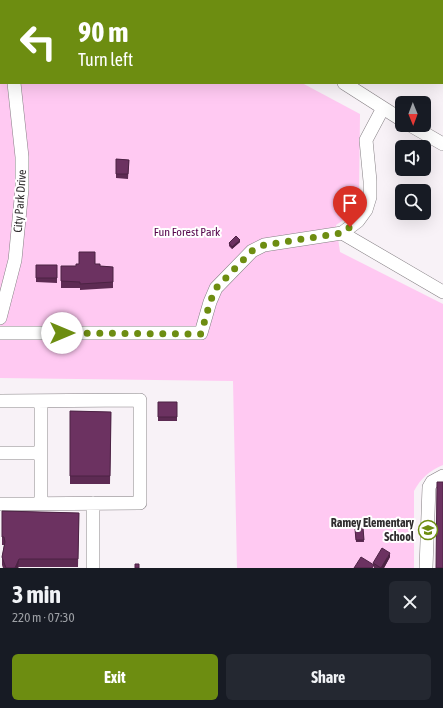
<!DOCTYPE html>
<meta charset="utf-8">
<style>
:root{--surface:#171b24;--page:#242831;--text:#f1f3f6;--muted:#9ea1a6;--accent:#6d8d11}
body{margin:0;font-family:"Asap Condensed",sans-serif;background:var(--page);color:var(--text);height:100vh;display:flex;flex-direction:column;font-size:15px;white-space:nowrap}
*{box-sizing:border-box;margin:0}
p{font-size:13px;color:var(--muted)}
.icon{flex:none;width:22px;height:22px;fill:none;stroke:currentColor;stroke-width:2;stroke-linecap:round;stroke-linejoin:round}
.map{position:relative;height:568px;overflow:hidden}
.side{display:flex;flex-direction:column;background:var(--surface);flex:1}
.side>*{flex:none}
.banner{position:absolute;left:0px;top:0px;width:443px;height:84px;box-shadow:0 4px 16px #0002;background:#6d8d11;color:#fff;overflow:hidden}
.needle{width:26px;rotate:179deg}
.fabs{position:absolute;left:395px;top:96px;display:grid;gap:8px}
.fabs a{display:grid;place-items:center;width:36px;height:36px;border-radius:6px;background:var(--surface);box-shadow:0 4px 16px #0002;font-size:20px}
.pin{position:absolute;display:grid;place-items:center;width:34px;height:34px;color:#fff;margin:-41px -17px;border-radius:50% 50% 50% 0;rotate:-45deg;box-shadow:0 0 4px #0007}
.pin .icon{rotate:45deg}
.me{position:absolute;width:44px;margin:-22px;rotate:90deg;stroke-linejoin:round;filter:drop-shadow(0 0 3px #0008)}
.turn{display:flex;align-items:center;gap:14px;height:84px;padding:0 12px;font-size:18px}
.turn .icon{width:52px;height:52px;stroke-width:2.5}
.turn b{display:block;font-size:28px;line-height:34px}
.round{display:grid;place-items:center;flex:none;width:42px;height:42px;border-radius:6px;background:var(--page)}
.summary{display:flex;align-items:center;justify-content:space-between;height:68px;padding:0 12px}
h1{font-size:24px;font-weight:700;line-height:30px}
.primary-button{display:flex;gap:8px;margin-top:auto;padding:8px 12px}
.primary-button a{flex:1;height:46px;border-radius:6px;background:var(--accent);color:#fff;font-size:16px;font-weight:700;line-height:46px;text-align:center}
.primary-button a+a{background:var(--page);color:var(--text)}
.map>svg:first-child{display:block}
.green{fill:#ffc9f2}
.lines{fill:none;stroke-linecap:round;stroke-linejoin:round}
.minor-casing{stroke:#847f83;stroke-width:14}
.minor{stroke:#fff;stroke-width:13}
.wall{fill:#5d2b53}
.shaded-wall{fill:#4c2344}
.building{fill:#6c3261;stroke:#4c2344}
.route{stroke:#6d8d11;stroke-width:7;stroke-dasharray:0 12.6}
.labels{text-anchor:middle;dominant-baseline:central;stroke-width:4;stroke-linejoin:round;paint-order:stroke}
.street-label{font-size:12px;fill:#2f2c2e;stroke:#fff}
.park-label{font-size:12px;fill:#55044b;stroke:#fff}
.poi-label{font-size:12px;font-weight:bold;fill:#2f2c2e;stroke:#fff;text-anchor:end}
</style>
<div class="map">
<svg width="443" height="568" viewBox="0 0 443 568">
<rect width="100%" height="100%" fill="#f8f2f7"/>
<path class="green" d="M0 0 150 1H1V83H302L360 114 359 194 351 215 336 225 340 252 443 304V465C429 471 421 478 414 491V568H237L233 381 0 378Z"/>
<g class="lines">
<defs>
<path id="minor" d="M210 0 212 1
M365 1 366 0
M0 42 1 44
M344 83 402 120
M410 125 443 144
M342 233 443 292
M0 318 15 260 22 189V157L14 83
M0 333H201L210 302 216 288 252 251 264 245 342 233 358 221 366 210 370 197V181L366 140 383 108
M0 401 140 400V503L0 504
M0 453H41V504
M41 453V401
M93 503V568
M426 568 429 487 432 482 443 476"/>
</defs>
<use href="#minor" class="minor-casing"/>
<use href="#minor" class="minor"/>
</g>
<path class="wall" d="M116 159 129 160 128 179 116 178Z
M240 242 232 249 229 246V243Z
M95 264 100 266 113 267V288L80 290V288H61V266H76Z
M36 265H57V283L36 282Z
M158 402H177V421H158Z
M70 411 111 412 110 484H70Z
M2 511 79 513 78 567H19L18 568H3L2 565V557L4 545H2Z
M363 528 364 542H356L355 529Z
M390 557 384 568H374L373 563Z"/>
<path class="shaded-wall" d="M443 1V9L442 11V3Z
M240 240V242L232 249V247Z
M390 553V557L384 568H381Z
M19 559 18 568H15Z"/>
<path class="building" d="M370 0H443V1L442 3V1H373Z
M116 159 129 160 128 174H116Z
M236 236 240 240 232 247 229 243Z
M79 252H95V264H100V266L113 267V282L80 284V282L61 281V266H76V264H79Z
M36 265H57V278H36Z
M158 402H177V417H158Z
M70 411 111 412 110 476H70Z
M437 482H443V568H436Z
M2 511 79 513 78 559H19L15 568H6L2 557 5 542 4 537H2Z
M363 528 364 540H356L355 529Z
M382 548 390 553 381 568 373 563Z
M361 557 374 565 372 568H354Z
M135 564H139V568H135Z"/>
<g class="lines">
<path class="route" d="M62 333 201 334 210 302 216 288 252 251 264 245 342 233 350 227"/>
</g>
<defs>
<symbol id="school-ring" viewBox="-11 -11 22 22"><circle r="9.5" fill="#fff" stroke="#6d8d11" stroke-width="1.5"/><path d="M0-5L7-2L0 1L-7-2ZM-4 1L0 2.5L4 1V4Q0 6-4 4Z" fill="#6d8d11"/></symbol>
</defs>
<g fill-rule="evenodd">
<use href="#school-ring" x="417" y="519" width="22" height="22"/>
</g>
<g class="labels">
<g class="street-label">
<text transform="translate(20 201) rotate(-86)">City Park Drive</text>
</g>
<g class="park-label">
<text x="187" y="232">Fun Forest Park</text>
</g>
<g class="poi-label">
<text x="414" y="523">Ramey Elementary<tspan x="414" dy="14">School</tspan></text>
</g>
</g>
</svg>
<div class="fabs">
<a><svg class="needle" viewBox="-14 -14 28 28"><path d="M0-13l5 13h-10z" fill="#e53935"/><path d="M0 13l5-13h-10z" fill="#9ea1a6"/></svg></a>
<a><svg class="icon" aria-label="sound" viewBox="0 0 24 24"><path d="M4 9h4l5-4v14l-5-4H4zM17 9q2 3 0 6"/></svg></a>
<a><svg class="icon" aria-label="search" viewBox="0 0 24 24"><circle cx="10" cy="10" r="6"/><path d="M15 15l6 6"/></svg></a>
</div>
<div class="pin" style="left:350px;top:227px;background:#d93025"><svg class="icon" aria-label="arrive" viewBox="0 0 24 24"><path d="M6 21V4h12l-3 4 3 4H6"/></svg></div>
<svg class="me" style="left:62px;top:333px" viewBox="-20 -20 40 40"><circle r="19" fill="#fff"/><path d="M0-13L10 11 0 6-10 11z" fill="#6d8d11"/></svg>
<div class="banner">
<div class="turn"><svg class="icon" aria-label="left" viewBox="0 0 24 24"><path d="M17 20v-9H6M10 6l-5 5 5 5"/></svg><div><b>90 m</b>Turn left</div></div>
</div>
</div>
<section class="side">
<div class="summary"><div><h1>3 min</h1><p>220 m · 07:30</p></div><a class="round"><svg class="icon" aria-label="close" viewBox="0 0 24 24"><path d="M6 6l12 12M18 6L6 18"/></svg></a></div>
<div class="primary-button"><a>Exit</a><a>Share</a></div>
</section>
